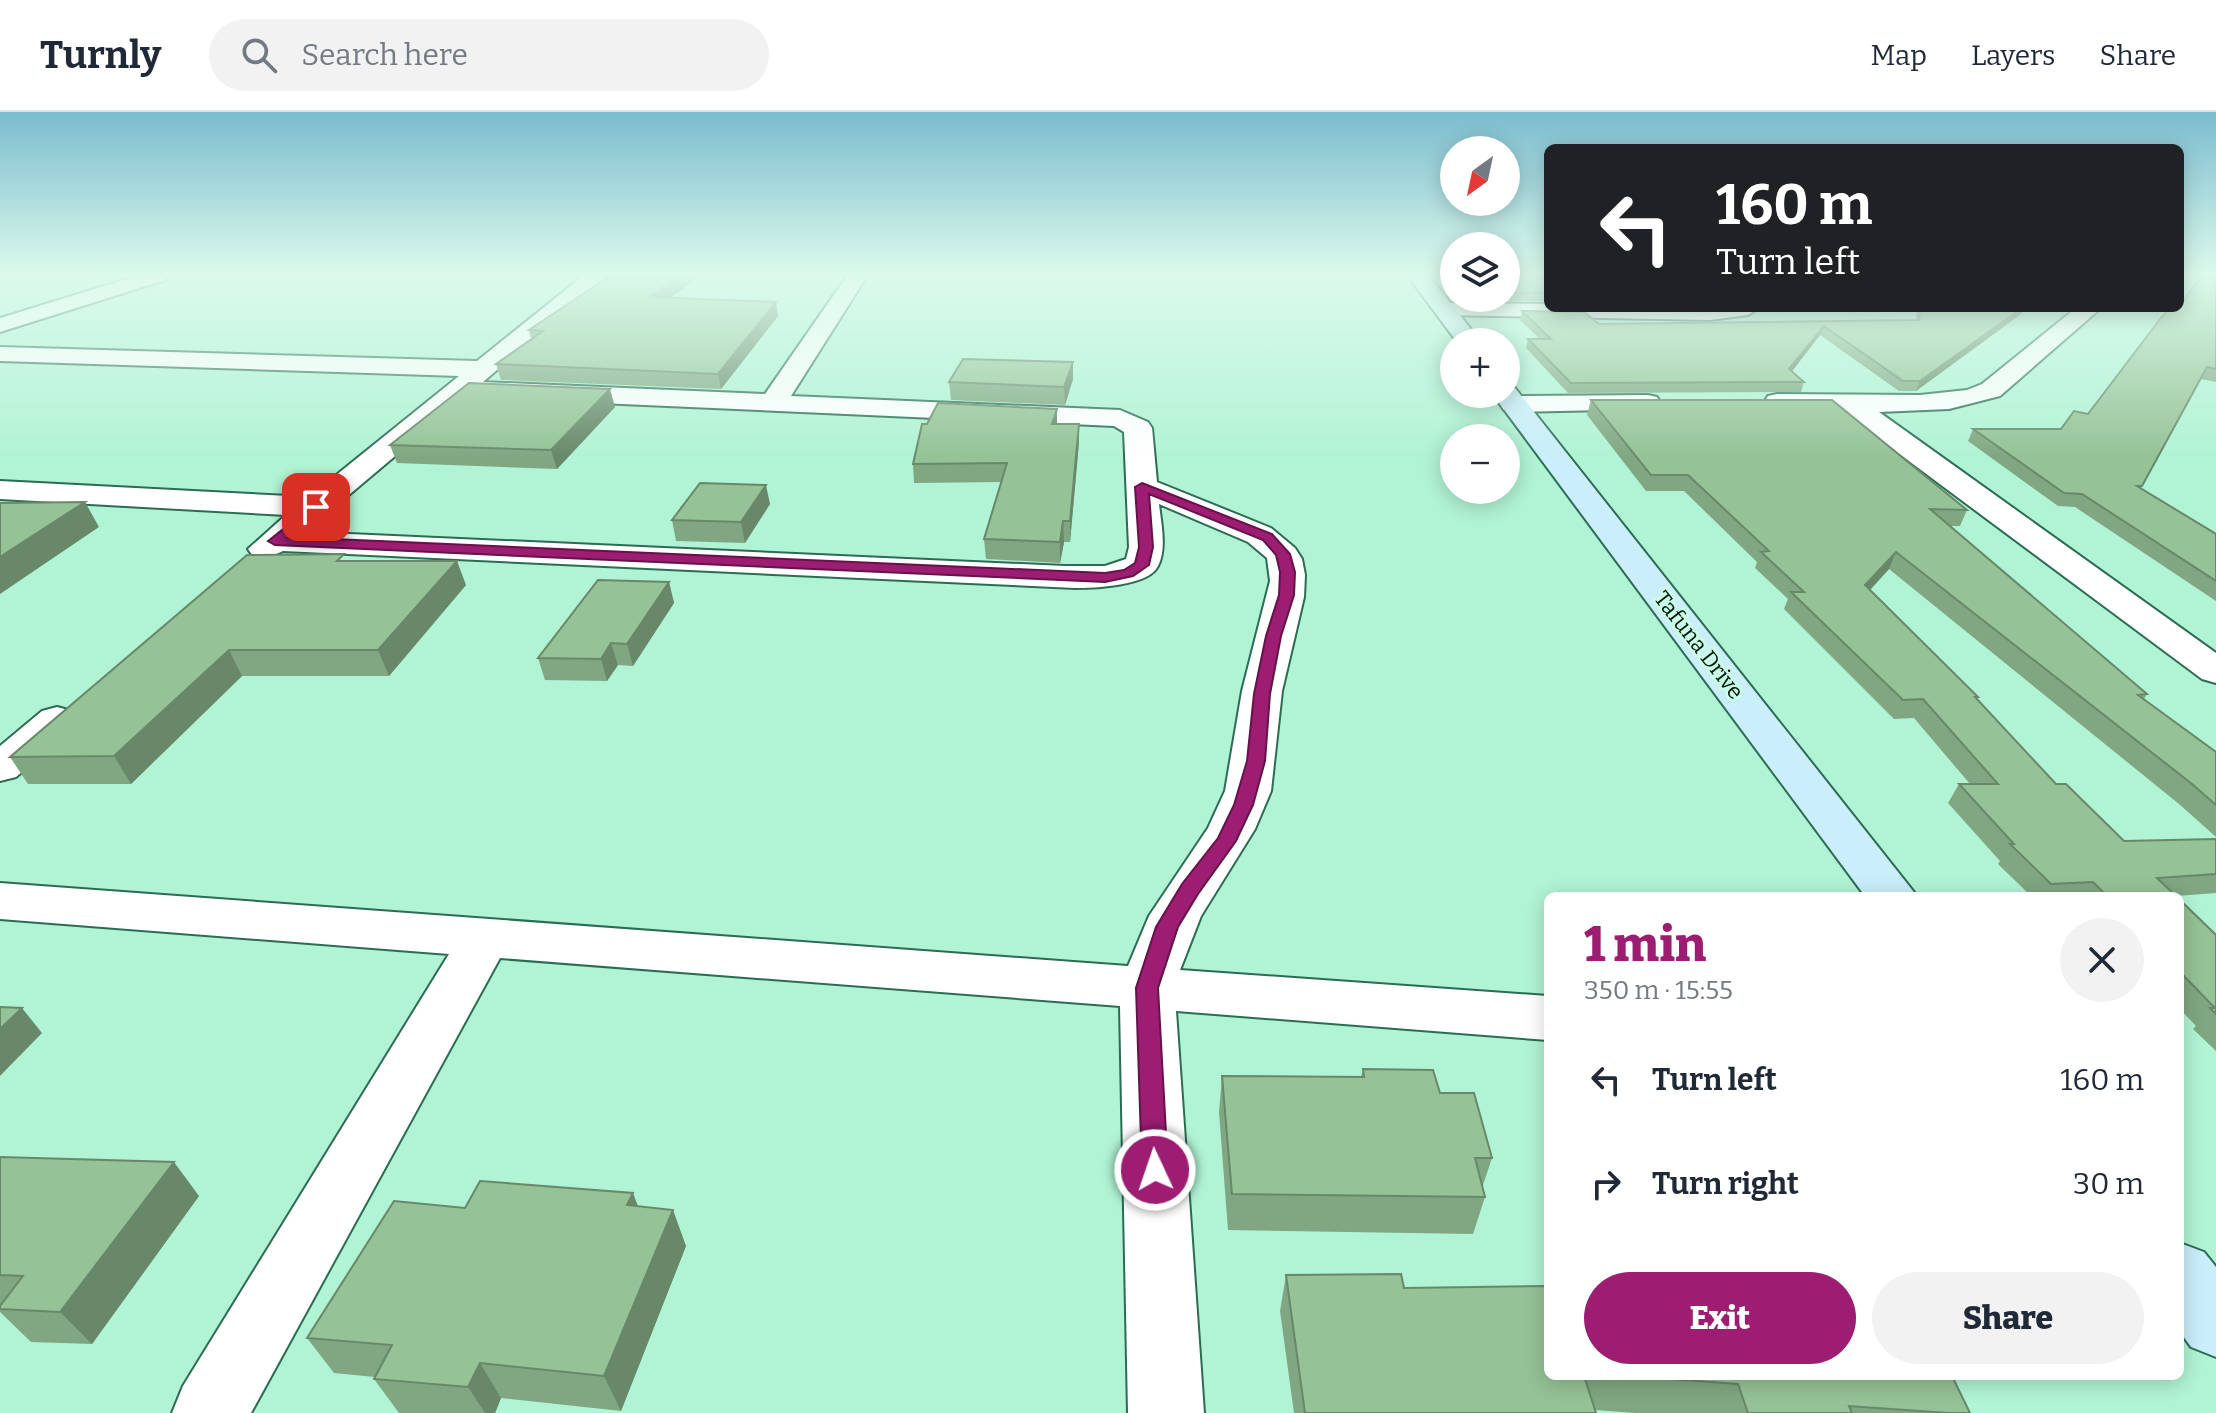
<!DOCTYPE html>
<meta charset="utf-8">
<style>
:root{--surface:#fff;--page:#f2f2f3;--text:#1f2937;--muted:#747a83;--line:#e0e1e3;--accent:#9c1d72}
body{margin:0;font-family:Bitter,serif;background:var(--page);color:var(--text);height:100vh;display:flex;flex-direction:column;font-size:30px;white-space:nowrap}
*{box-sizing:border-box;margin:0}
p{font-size:26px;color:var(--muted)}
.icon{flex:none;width:44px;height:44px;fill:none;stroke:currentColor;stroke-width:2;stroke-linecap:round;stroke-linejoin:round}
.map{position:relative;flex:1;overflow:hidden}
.panel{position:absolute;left:1544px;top:780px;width:640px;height:488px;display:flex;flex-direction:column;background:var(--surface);border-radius:12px;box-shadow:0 4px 20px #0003}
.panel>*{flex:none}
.top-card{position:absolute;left:1544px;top:32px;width:640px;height:168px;border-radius:12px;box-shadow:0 4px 20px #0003;background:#202124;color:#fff;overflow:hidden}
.needle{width:52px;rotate:213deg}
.tools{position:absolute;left:1440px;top:24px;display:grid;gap:16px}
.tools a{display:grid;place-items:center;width:80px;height:80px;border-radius:50%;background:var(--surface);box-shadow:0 4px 20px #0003;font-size:40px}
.pin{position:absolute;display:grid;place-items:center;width:68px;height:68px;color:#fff;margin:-34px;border-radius:16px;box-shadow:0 4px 12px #0006}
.me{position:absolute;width:88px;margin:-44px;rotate:357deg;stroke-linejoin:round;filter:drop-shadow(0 0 6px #0008)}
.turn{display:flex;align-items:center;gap:28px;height:168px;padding:0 40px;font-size:36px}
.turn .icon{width:104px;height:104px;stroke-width:2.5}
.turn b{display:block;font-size:56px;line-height:68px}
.round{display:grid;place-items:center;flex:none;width:84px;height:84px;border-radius:42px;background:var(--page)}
.summary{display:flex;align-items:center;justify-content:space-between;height:136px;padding:0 40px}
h1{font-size:48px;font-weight:800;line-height:60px;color:var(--accent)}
.action{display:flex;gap:16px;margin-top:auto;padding:16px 40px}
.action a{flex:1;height:92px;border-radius:48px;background:var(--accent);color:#fff;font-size:32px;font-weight:800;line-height:92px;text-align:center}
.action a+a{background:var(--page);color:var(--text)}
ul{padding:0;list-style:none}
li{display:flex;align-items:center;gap:24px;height:104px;padding:0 40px}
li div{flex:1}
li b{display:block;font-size:30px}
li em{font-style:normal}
header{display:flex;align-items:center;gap:48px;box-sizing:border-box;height:112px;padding:0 40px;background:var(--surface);border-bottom:2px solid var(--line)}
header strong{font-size:38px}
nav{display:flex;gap:44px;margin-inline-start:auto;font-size:28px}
.search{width:560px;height:72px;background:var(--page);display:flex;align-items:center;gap:20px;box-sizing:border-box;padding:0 28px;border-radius:44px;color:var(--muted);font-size:30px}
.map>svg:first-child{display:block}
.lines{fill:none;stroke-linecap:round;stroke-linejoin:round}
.street-casing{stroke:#2b6c53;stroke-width:4}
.secondary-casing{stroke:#2b6c53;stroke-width:4}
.street{fill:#fff;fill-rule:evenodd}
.secondary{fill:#caeefa;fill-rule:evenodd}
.wall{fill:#80a781}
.shaded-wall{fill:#688869}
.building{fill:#95c296;stroke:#688869;stroke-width:2}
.route{fill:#9c1d72;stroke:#65134a;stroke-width:2}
.labels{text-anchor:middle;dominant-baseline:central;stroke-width:6;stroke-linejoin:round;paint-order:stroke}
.street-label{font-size:22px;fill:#00150b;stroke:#c9fde5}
</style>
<header>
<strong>Turnly</strong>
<div class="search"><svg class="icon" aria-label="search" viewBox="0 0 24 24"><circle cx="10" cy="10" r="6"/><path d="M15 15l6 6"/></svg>Search here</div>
<nav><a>Map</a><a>Layers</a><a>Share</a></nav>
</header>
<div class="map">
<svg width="2216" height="1301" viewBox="0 0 2216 1301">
<rect width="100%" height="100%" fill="#b1f3d5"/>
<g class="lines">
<defs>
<path id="street" d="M137 164H168L165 168 0 220V206Z
M583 164H606L483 270 765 282 847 164H867L791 284 1120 298 1148 310 1152 316 1157 370 1271 416 1295 436 1302 447 1305 463 1304 485 1282 579 1271 679 1255 717 1201 804 1180 858 1548 884V928L1176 899 1204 1301H1128L1120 894 500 846 251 1301H172L183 1274 449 842 0 807V771L1128 854 1149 804 1208 716 1225 679 1242 579 1270 469 1267 446 1248 430 1159 392C1161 411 1167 436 1158 454 1149 474 1094 476 1075 476L283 439 265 447 253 444 248 437 286 403 0 387V369L309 385 459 264 0 249V235L477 249ZM465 285 1114 314 1124 320 1129 435 1126 447 1105 454H1065L305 420Z
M1447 191 1548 192V196H1759L1748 203 1710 208 1439 203 1436 198 1439 193Z
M2076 196H2101L2000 284 1949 297 1879 300 2216 541V571L2202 567 1843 300 1777 298 1768 296 1764 290 1768 284 1777 282 1920 283 1967 278 1982 272Z
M1648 283 1657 285 1661 291 1657 297 1513 300 1504 298 1500 292 1504 286 1513 284Z
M57 595 72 599 78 608 72 617 16 665 0 669V634L42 599Z"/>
<path id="secondary" d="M1408 164H1429L1481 230H1457Z
M1506 274 1515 276 1917 784H1865L1497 288 1493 282H1506Z
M2180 1131 2204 1140 2216 1155V1245L2191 1235 2180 1220Z"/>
</defs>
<use href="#street" class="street-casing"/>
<use href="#secondary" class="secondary-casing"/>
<use href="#street" class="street"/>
<use href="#secondary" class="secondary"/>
</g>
<path class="wall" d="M700 164 670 186 778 204 721 277 501 268 496 252 531 227 529 218Z
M1506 164 1548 170V189H1500L1498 186H1506Z
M2216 164V270L2201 267 2141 376 2216 422V489L2075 395 2058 394 1968 329 1973 317H2061L2088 302Z
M1917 196H2024L2021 202 1916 279H1899L1820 223 1792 259 1804 270 1801 280 1568 281 1526 236 1528 227H1540L1520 208 1522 199 1599 212 1916 208Z
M1073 250V267L1065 293 951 288 949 270Z
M1591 288 1967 398 1960 414H1949L2147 582 2144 587 2216 640V725L2179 692 1889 457 1870 478 1978 585 1977 587 2056 672 2124 729 2216 727V781L2176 784H2031L1998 752 2000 749 1948 691 1959 672H1970L1914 606 1894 607 1784 497 1788 487 1755 456 1757 450 1684 379H1646L1587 303Z
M615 295 557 357 397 351 390 333Z
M1057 312H1079V330L1070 430H1064L1060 451 986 447 984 427 1001 370 914 371 913 352Z
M770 392 745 431 676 429 672 408Z
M346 449 466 473 389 564H242L131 672H28L10 645Z
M669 470 674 491 633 554 618 553 607 569 545 568 538 546Z
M2180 788 2216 823V939L2193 917 2196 914 2180 897Z
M1363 957 1492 1046 1482 1076 1485 1085 1473 1122 1228 1118 1219 1000 1222 964 1361 965Z
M0 1045 199 1084 92 1232 31 1230 0 1200Z
M638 1094 686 1134 621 1299 501 1286 495 1301H399L374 1267 375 1265 334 1261 307 1226 465 1096Z
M1286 1163 1404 1176 1548 1264H1952L1970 1301H1636L1595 1298 1596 1301H1294L1280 1199Z"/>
<path class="shaded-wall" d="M679 164H700L652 199 649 185Z
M776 190 778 204 721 277 718 262Z
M2022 196H2024L2021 202 1916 279 1920 269Z
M1824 214 1820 223 1786 267 1789 257Z
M1073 250V267L1065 293 1064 275Z
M610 277 615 295 557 357 551 338Z
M1057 297V314L1052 312Z
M1079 312V330L1070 430V409Z
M766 373 770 392 745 431 741 410Z
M85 390 99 415 0 482V445Z
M1063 409 1064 430 1060 451V430Z
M1896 440 1889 457 1858 491 1865 473Z
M457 449 466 473 389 564 378 538Z
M669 470 674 491 633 554 627 532Z
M611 531 618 553 607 569 601 547Z
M229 538 242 564 131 672 114 644Z
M22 896 42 921 0 964V917Z
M174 1050 199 1084 92 1232 60 1200Z
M633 1081 647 1118 627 1093Z
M673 1098 686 1134 621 1299 604 1264Z
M480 1251 501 1286 495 1301H485L468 1275Z"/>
<path class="building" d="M610 164H679L649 185 776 190 718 262 496 252 543 219 529 218Z
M1506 164H1541L1548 170V181H1506Z
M2201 164H2216V257L2207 255 2142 374H2137L2216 422V469L2082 382 2064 381 1973 317H2061L2074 299 2088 302 2161 206 2169 197 2177 198 2180 196V194Z
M1920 196H2022L1920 269H1903L1824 214 1789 257 1804 270 1571 271 1528 227H1551L1522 199 1584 200 1599 212 1919 208Z
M963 247 1073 250 1064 275 949 270Z
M469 271 610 277 551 338 390 333Z
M1591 288H1832L1967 398 1930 397 2147 582 2138 583 2216 640V693L2192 672 1896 440 1865 473 1978 585H1975L2056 672H2066L2124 729 2216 727V762L2157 766 2176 784H2107L2093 770 2051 772 2010 732H2014L1959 672H1998L1923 587 1903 588 1791 480H1804L1761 440 1769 439 1688 363H1651Z
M938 291 1057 297 1052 312H1079L1070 409H1063L1060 430 984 427 1007 351 913 352 922 312H927Z
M700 371 766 373 741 410 672 408Z
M85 390 0 445V391Z
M344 442 337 449H457L378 538H229L114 644 10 645 247 443Z
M598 468 669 470 627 532 611 531 601 547 538 546Z
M2180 788 2216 823V902L2210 896H2215L2180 860Z
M0 895 22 896 0 917Z
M1363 957 1433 958 1440 981H1474L1492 1046H1475L1485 1085 1232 1082 1222 964 1364 965Z
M0 1045 174 1050 60 1200 0 1197V1194L23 1164 0 1163Z
M480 1069 633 1081 627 1093 673 1098 604 1264 480 1251 468 1275 374 1267 392 1233 307 1226 394 1089 465 1096Z
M1401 1162 1404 1176 1548 1174V1264H1584L1596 1301H1305L1286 1163Z
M1628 1264H1952L1970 1301H1949L1849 1294 1852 1301H1748L1738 1272Z"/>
<linearGradient id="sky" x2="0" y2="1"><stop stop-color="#7bbcce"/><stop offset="0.47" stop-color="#dcfaec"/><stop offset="1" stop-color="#dcfaec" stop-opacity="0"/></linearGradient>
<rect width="2216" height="346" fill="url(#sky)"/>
<path class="route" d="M1142 371 1272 422 1290 442 1295 460 1294 483 1281 524 1270 582 1265 649 1253 693 1236 729 1198 782 1178 815 1158 876 1168 1058 1164 1066 1155 1069 1146 1066 1142 1058 1136 876 1156 815 1182 772 1218 726 1234 693 1247 649 1254 582 1266 524 1279 483 1280 460 1276 443 1263 428 1149 382 1153 435 1149 453 1133 464 1105 470 275 433 268 429 316 391 323 395 321 398 288 425 1105 461 1124 458 1135 451 1139 435 1135 375Z"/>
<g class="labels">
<g class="street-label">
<text transform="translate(1699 533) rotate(52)">Tafuna Drive</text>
</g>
</g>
</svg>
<div class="tools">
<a><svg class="needle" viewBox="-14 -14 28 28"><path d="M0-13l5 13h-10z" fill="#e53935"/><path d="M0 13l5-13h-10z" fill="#747a83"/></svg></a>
<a><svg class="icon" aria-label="layers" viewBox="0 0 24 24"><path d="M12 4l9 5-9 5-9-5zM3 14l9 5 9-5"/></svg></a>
<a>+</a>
<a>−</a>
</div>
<div class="pin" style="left:316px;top:395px;background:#d93025"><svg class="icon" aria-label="arrive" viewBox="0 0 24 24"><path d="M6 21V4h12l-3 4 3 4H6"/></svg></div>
<svg class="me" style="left:1155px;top:1058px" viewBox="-20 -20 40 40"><circle r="17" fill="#9c1d72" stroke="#fff" stroke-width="3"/><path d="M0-11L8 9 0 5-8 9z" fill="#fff"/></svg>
<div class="top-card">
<div class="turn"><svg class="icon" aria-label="left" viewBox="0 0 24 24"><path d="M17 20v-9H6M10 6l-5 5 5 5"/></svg><div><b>160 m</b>Turn left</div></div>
</div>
<section class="panel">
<div class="summary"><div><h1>1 min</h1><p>350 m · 15:55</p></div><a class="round"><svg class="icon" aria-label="close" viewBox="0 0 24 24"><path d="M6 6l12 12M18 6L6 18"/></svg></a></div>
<ul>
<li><svg class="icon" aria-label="left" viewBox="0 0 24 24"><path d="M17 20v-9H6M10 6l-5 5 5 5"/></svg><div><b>Turn left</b></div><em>160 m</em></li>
<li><svg class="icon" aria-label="right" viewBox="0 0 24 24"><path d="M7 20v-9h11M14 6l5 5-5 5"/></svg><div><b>Turn right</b></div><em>30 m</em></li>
</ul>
<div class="action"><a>Exit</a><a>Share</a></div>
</section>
</div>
